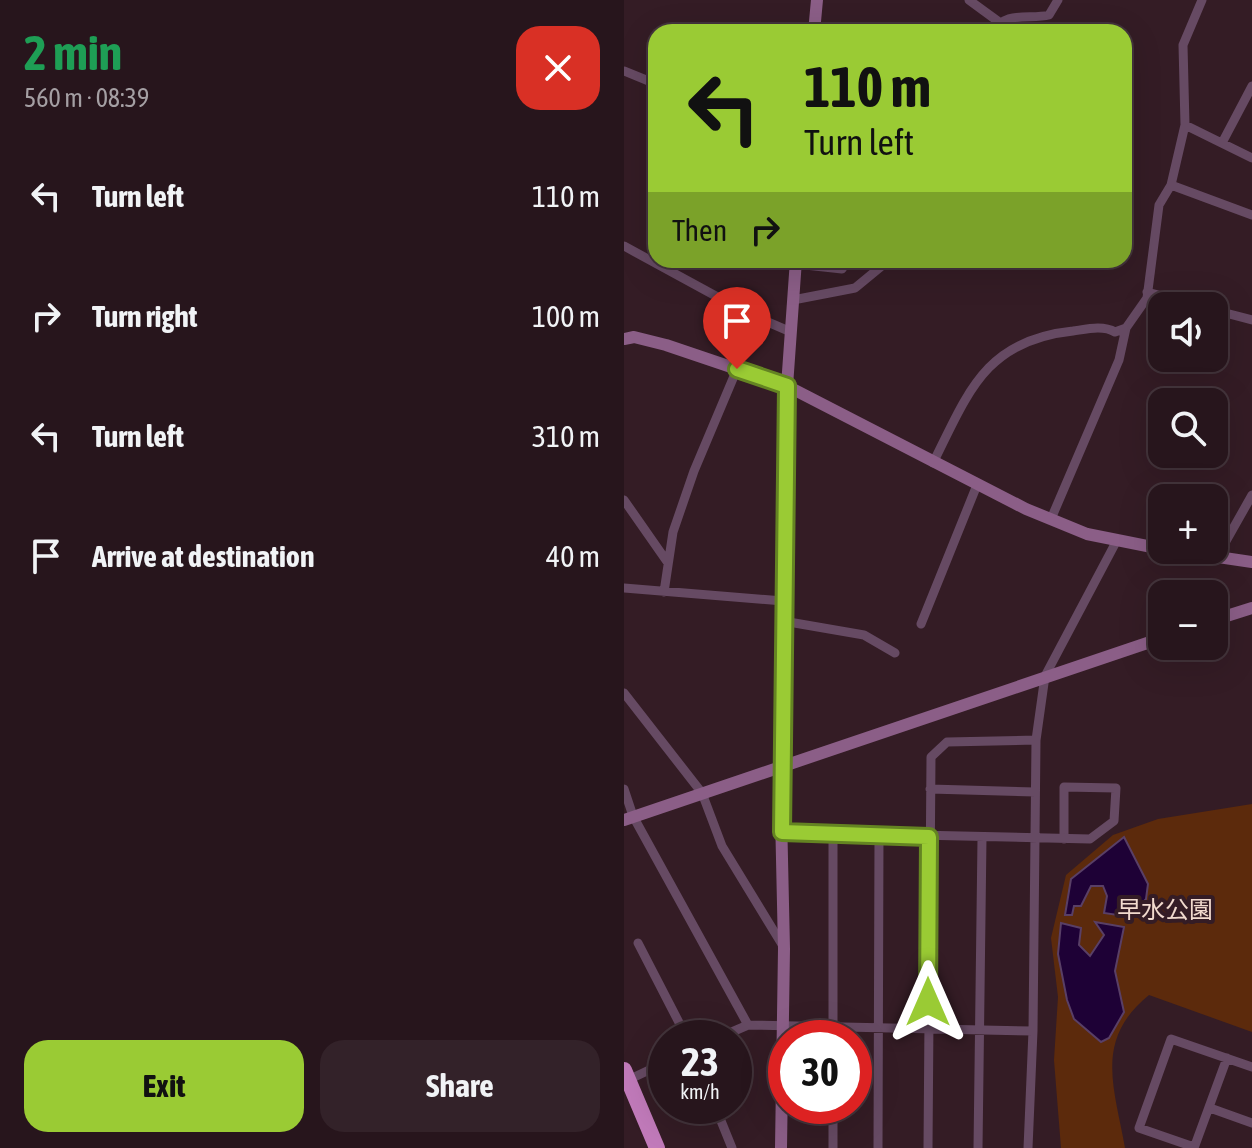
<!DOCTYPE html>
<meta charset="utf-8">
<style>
:root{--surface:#27151c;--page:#332229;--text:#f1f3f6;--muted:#a49fa3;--line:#43343b;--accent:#9acb34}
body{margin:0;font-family:"Asap Condensed","Noto Sans JP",sans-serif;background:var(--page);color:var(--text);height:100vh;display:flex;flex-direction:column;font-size:30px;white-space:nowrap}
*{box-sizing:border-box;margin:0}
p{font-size:26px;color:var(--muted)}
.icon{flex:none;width:44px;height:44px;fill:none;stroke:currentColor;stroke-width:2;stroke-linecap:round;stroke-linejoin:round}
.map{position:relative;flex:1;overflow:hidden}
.details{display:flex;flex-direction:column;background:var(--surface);width:624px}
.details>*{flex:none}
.top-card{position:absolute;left:24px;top:24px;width:484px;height:244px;border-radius:24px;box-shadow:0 8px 32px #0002,0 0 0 2px var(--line);background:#9acb34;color:#111;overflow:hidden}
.buttons{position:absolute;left:524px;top:292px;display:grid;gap:16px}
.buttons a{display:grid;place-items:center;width:80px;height:80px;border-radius:16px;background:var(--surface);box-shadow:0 8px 32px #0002,0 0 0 2px var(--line);font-size:40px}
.speed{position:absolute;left:24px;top:1020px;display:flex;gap:16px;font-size:40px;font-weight:700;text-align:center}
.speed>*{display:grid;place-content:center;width:104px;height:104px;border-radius:50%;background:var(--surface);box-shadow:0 8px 32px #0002,0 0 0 2px var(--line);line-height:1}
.speed small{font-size:20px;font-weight:400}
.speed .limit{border:12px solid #d22;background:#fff;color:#111}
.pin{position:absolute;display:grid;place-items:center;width:68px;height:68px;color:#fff;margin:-82px -34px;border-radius:50% 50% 50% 0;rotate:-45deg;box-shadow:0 0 8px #0007}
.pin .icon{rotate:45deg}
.me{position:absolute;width:88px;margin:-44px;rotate:0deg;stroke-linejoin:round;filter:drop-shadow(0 0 6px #0008)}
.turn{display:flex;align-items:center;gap:28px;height:168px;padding:0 24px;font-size:36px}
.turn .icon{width:104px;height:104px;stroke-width:2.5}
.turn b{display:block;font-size:56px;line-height:68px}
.then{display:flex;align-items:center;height:76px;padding:0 24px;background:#0003;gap:16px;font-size:30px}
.round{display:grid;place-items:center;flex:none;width:84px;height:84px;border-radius:24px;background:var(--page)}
.head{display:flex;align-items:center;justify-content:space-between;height:136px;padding:0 24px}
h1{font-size:48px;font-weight:700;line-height:60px;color:#1e9e55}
.action{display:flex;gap:16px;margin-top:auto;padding:16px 24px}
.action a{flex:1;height:92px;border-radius:24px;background:var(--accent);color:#111;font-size:32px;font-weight:700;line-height:92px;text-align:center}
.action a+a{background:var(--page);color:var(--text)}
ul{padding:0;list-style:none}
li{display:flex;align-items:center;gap:24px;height:120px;padding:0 24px}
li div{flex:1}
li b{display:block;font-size:30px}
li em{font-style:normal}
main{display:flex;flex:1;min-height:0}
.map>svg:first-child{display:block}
.green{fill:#5c2a0c}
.water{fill:#1e0136;stroke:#593f66;stroke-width:2}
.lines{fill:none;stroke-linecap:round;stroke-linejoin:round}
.street{stroke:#664a63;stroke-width:9}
.secondary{stroke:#8b5e87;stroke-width:12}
.highway{stroke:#c17aba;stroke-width:16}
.route-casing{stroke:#648422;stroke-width:20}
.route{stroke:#9acb34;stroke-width:14}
.labels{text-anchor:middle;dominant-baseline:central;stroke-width:8;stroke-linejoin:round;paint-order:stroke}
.park-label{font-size:24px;fill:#f1dace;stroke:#341c25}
</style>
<main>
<section class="details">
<div class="head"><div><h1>2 min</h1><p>560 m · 08:39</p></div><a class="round" style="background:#d93025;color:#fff"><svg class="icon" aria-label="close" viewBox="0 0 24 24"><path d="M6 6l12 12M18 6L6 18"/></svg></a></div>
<ul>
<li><svg class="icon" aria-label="left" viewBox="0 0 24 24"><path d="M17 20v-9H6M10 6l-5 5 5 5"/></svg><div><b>Turn left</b></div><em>110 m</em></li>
<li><svg class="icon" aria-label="right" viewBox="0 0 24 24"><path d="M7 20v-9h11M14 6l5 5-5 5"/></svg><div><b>Turn right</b></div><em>100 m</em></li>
<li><svg class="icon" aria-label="left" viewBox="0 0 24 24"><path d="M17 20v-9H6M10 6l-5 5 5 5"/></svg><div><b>Turn left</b></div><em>310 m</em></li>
<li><svg class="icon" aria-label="arrive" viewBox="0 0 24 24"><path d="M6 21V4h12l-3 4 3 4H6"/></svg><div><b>Arrive at destination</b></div><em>40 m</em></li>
</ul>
<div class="action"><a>Exit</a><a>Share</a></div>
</section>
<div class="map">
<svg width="628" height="1148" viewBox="0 0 628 1148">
<rect width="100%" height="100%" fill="#341c25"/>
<path class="green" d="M628 804V1032L525 995C469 1040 491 1089 501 1148H437L430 1060 434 997 427 938 442 875 489 835 534 819Z"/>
<path class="water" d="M500 837 524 884 522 899 507 917 480 913 483 896 479 886H467L457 906H450L448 915H441L447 879Z
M471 922 500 927 491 971 500 1012 485 1038 477 1042 450 1019 443 1000 434 954 437 923 457 928 455 945 466 956 480 935Z"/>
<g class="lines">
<path class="street" d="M345 0 375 22
M371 32C379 10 407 20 425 15L434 0
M0 71 32 84
M561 125 628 158
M598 143 628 86
M547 185 628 215
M0 246 123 313 167 332
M172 264 218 269 224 260
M523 292 576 306
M169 300 231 288 265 260
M590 310 628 320
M309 463C344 393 361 340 449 331 463 329 479 325 491 332L502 328 523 298 535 205 547 185 561 125 559 45 578 0
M0 500 44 563
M427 519 495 360 502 328
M593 557 628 495
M0 588 159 601
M40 592 49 532 70 471 113 369
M159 621 240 635 271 653
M297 624 353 485
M0 693 78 793 98 846 159 946
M0 789 9 816 124 1025
M306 789 411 792
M158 832 466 839 490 821 492 788 440 787V839
M14 943 63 1038
M94 1038 124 1025 409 1031
M209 1038V833
M2 1081 42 1062
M91 1106 108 1148
M586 1108 628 1123
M570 1147 515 1128 547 1039 628 1067
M209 1148V1106
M254 1148 255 835
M304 1148 307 757 323 742 412 740
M354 1148 358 838
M404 1148 409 1031 412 740 421 676 492 542
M570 1148 603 1058"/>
<path class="secondary" d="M190 32 193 0
M0 339 10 337 42 345 163 386 402 509 463 534 538 549
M547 550 628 562
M590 620 628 608
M0 820 538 638
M157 1148 160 949 156 769 163 386 172 260"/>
<path class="highway" d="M0 1070 33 1148"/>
</g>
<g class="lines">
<defs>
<path id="route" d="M113 369 163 386 158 832 305 837 304 1002"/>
</defs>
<use href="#route" class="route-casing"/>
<use href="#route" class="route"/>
</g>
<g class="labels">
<g class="park-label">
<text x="541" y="909">早水公園</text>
</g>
</g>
</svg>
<div class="buttons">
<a><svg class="icon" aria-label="sound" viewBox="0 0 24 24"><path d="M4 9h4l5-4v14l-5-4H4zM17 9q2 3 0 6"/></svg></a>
<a><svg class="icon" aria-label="search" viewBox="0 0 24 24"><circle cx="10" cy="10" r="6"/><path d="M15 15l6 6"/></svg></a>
<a>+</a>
<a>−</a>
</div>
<div class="speed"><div>23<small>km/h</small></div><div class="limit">30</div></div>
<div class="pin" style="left:113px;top:369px;background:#d93025"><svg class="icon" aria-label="arrive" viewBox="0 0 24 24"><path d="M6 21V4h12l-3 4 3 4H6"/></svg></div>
<svg class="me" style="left:304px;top:1002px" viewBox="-20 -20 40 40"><path d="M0-17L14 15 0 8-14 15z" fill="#9acb34" stroke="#fff" stroke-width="4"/></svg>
<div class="top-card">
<div class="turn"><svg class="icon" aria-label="left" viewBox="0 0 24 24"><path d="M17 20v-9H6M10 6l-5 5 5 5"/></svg><div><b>110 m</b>Turn left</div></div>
<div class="then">Then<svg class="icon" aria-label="right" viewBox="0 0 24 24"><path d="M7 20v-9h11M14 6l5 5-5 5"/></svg></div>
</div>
</div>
</main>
